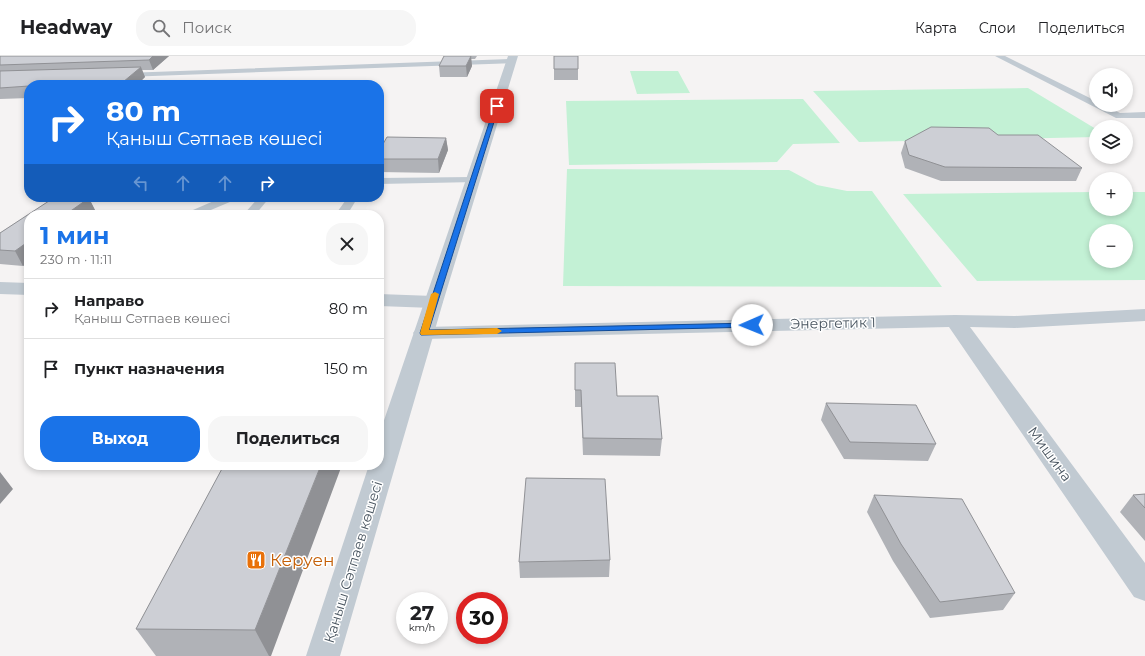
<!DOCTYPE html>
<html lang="ru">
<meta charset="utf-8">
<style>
:root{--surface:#fff;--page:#f6f6f6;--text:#202124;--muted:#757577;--line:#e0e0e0;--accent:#1a73e8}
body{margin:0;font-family:Montserrat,sans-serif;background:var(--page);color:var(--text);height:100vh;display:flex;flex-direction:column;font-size:15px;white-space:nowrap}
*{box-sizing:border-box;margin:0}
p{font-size:13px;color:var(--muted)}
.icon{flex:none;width:22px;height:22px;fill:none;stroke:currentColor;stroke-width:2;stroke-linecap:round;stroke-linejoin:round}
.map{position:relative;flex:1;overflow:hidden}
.panel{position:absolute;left:24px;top:154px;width:360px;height:260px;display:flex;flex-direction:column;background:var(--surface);border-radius:16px;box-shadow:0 2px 6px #0003}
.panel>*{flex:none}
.guide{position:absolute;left:24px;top:24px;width:360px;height:122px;border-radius:16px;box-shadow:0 2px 6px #0003;background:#1a73e8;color:#fff;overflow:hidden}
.controls{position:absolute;left:1089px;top:12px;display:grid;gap:8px}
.controls a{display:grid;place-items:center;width:44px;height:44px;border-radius:50%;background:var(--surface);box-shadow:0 2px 6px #0003;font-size:20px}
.speed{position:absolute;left:396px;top:536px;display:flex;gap:8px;font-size:20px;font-weight:700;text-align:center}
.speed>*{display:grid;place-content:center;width:52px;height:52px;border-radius:50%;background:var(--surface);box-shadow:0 2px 6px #0003;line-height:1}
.speed small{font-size:10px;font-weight:400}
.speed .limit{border:6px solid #d22;background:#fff;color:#111}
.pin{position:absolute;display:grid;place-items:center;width:34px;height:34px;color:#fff;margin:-17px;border-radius:8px;box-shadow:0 2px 6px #0006}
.me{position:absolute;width:44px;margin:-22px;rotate:269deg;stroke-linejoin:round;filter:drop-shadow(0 0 3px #0008)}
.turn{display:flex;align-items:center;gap:14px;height:84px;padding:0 16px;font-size:18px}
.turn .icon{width:52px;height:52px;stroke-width:2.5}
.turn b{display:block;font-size:28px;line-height:34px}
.lanes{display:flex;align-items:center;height:38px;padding:0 16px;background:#0003;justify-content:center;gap:20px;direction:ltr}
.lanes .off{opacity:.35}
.round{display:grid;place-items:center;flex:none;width:42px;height:42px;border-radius:16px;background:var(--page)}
.summary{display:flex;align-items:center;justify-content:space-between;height:68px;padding:0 16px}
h1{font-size:24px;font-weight:700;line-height:30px;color:var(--accent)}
.cta{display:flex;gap:8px;margin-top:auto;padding:8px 16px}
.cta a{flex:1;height:46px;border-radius:16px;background:var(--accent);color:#fff;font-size:16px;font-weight:700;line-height:46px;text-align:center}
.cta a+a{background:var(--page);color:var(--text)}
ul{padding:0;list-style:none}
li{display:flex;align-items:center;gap:12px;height:60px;padding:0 16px;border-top:1px solid var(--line)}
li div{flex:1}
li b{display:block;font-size:15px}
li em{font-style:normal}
header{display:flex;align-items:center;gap:24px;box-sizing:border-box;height:56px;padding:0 20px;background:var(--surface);border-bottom:1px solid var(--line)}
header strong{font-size:19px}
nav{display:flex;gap:22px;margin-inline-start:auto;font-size:14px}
.search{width:280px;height:36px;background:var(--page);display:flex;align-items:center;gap:10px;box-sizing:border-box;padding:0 14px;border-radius:16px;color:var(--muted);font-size:15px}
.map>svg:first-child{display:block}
.green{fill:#c3f1d5;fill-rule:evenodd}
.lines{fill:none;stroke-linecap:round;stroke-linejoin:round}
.service{fill:#c1cad2;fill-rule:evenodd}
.minor{fill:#c1cad2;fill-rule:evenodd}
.tertiary{fill:#c1cad2;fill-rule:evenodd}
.wall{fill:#b0b2b7}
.shaded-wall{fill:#909195}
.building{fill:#cdcfd5;stroke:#909195}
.route{fill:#1a73e8;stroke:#114b97}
.slow{fill:#f59e0b}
.labels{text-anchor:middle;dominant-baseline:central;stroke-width:3;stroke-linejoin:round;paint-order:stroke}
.street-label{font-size:14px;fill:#4a5661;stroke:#fff}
.near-food-label{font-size:17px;fill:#c56008;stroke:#fff;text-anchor:start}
</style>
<header>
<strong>Headway</strong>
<div class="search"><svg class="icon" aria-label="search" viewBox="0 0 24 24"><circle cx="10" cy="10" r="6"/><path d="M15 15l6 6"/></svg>Поиск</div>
<nav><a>Карта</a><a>Слои</a><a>Поделиться</a></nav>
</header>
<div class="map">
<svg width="1145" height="600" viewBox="0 0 1145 600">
<rect width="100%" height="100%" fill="#f5f3f3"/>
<path class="green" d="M630 15H678L690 37 637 38Z
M1028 32 1096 73V81L859 86 813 35Z
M803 43 840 87 793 88 777 106 569 109 566 45Z
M567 113 789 114 817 129 847 135H872L942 231 563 230Z
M1096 136V153H1126V136H1145V224L977 225 903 138ZM1096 175H1126V205H1096Z"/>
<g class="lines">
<path class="service" d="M995 0H1005L1096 45V49H1104L1120 57 1145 56V62H1116Z
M511 3H514V7L125 21 121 19 125 17Z
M472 121 477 124 476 126 379 128V122Z
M223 141H238L237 143 199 159H184L186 157Z
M259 141H270L255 159H243Z
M348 141H358L347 159H335Z"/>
<path class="minor" d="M0 226 29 227V239L0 238Z
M379 238 433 240 440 242 443 246 440 250 433 252 379 250Z
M1145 253V265L1015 272 970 271 1145 507V545L1134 541 949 271 424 283 417 282 413 277 417 272 424 271 955 259 1015 260Z"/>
<path class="tertiary" d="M508 0H518L443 246 340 600H306L369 409H379V379Z"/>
</g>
<path class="wall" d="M0 0H169L153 14H142L145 21 137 29H29V42L0 43Z
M449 0H477L475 3H471L472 10 467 21H440L439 10Z
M554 13H578V24H554Z
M998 79 1082 112 1076 125H941L905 112 901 97 905 85Z
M446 82 448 94 439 117 379 116V95Z
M55 141H88L96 156 92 159H29V206L23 210 0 208V177Z
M575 307 662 383 660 400 583 399 581 351H575Z
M826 347 936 388 928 405 844 403 821 364Z
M224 409 271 600H156L136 573Z
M1145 438V485L1120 456 1133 439Z
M874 439 1015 537 1003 554 930 562 893 505 867 456Z
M610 504 609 521 520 522 519 506Z"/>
<path class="shaded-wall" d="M153 0H169L153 14 149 4Z
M471 0 472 10 467 21 466 10Z
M141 11 145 21 137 29H124L123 26Z
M446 82 448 94 439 117 438 103Z
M89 142 96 156 92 159H65Z
M29 185V206L23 210 15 195Z
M321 409H342L271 600H269L255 574Z
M0 416 13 433 0 448Z"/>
<path class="building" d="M0 0H153L149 4 0 9Z
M444 0H471L466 10H439Z
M554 0H578V13H554Z
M141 11 123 26 56 29H29V30L0 32V15Z
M931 71 989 72 998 79H1038L1082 112 945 111 909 99 905 85Z
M387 81 446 82 438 103H379V95Z
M55 141H88L89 142 65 159H29V185L15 195 0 194V177Z
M575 307H615L617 340H658L662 383 583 382 581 334H575Z
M826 347 916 349 936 388 850 386Z
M224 409H321L255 574 136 573Z
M526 422 605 423 610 504 519 506Z
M1145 438V452L1133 439Z
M874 439 962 443 1015 537 940 546 901 488Z"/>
<path class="route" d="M495 49 499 50 429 274 752 267H755L756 269 755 271 421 279 420 277Z"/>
<path class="slow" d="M435 236 439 238 429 274 497 272 502 275 497 278 421 279 420 277 431 238Z"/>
<defs>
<symbol id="restaurant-square" viewBox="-11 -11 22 22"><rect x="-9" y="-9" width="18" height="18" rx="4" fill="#e8710a" stroke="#fff"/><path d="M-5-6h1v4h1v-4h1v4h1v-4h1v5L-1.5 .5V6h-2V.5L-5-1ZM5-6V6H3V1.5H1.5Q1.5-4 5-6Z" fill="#fff"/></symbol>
</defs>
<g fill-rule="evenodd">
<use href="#restaurant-square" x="245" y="493" width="22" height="22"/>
</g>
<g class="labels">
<g class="street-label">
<text transform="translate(833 267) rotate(-1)">Энергетик 1</text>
<text transform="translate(1050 398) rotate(54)">Мишина</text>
<text transform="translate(353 506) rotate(-73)">Қаныш Сәтпаев көшесі</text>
</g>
<g class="near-food-label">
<text x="270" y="504">Керуен</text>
</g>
</g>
</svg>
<div class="controls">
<a><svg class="icon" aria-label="sound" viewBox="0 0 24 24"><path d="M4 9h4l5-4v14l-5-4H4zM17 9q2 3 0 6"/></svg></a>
<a><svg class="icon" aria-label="layers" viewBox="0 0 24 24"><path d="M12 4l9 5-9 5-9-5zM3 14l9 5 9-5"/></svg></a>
<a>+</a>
<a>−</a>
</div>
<div class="speed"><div>27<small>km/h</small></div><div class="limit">30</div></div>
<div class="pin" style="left:497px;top:50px;background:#d93025"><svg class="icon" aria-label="arrive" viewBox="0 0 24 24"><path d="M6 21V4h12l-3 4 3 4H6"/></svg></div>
<svg class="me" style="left:752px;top:269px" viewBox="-20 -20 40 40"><circle r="19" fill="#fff"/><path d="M0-13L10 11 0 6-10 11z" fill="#1a73e8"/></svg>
<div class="guide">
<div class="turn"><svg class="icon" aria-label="right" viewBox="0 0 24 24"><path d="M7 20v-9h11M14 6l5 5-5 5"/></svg><div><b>80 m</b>Қаныш Сәтпаев көшесі</div></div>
<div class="lanes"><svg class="icon off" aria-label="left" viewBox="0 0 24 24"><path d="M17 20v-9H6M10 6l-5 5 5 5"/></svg><svg class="icon off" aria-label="ahead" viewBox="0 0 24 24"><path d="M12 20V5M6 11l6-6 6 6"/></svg><svg class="icon off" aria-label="ahead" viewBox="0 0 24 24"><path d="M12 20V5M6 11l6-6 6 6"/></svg><svg class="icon" aria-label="right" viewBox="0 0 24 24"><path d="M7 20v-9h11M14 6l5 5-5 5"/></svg></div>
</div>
<section class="panel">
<div class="summary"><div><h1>1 мин</h1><p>230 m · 11:11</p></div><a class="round"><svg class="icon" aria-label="close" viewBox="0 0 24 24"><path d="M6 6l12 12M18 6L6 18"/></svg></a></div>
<ul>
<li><svg class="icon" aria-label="right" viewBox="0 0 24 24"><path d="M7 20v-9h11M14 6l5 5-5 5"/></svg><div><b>Направо</b><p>Қаныш Сәтпаев көшесі</p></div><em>80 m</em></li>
<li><svg class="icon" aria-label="arrive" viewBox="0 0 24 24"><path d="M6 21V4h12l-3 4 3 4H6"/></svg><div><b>Пункт назначения</b></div><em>150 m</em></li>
</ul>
<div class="cta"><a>Выход</a><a>Поделиться</a></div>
</section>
</div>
